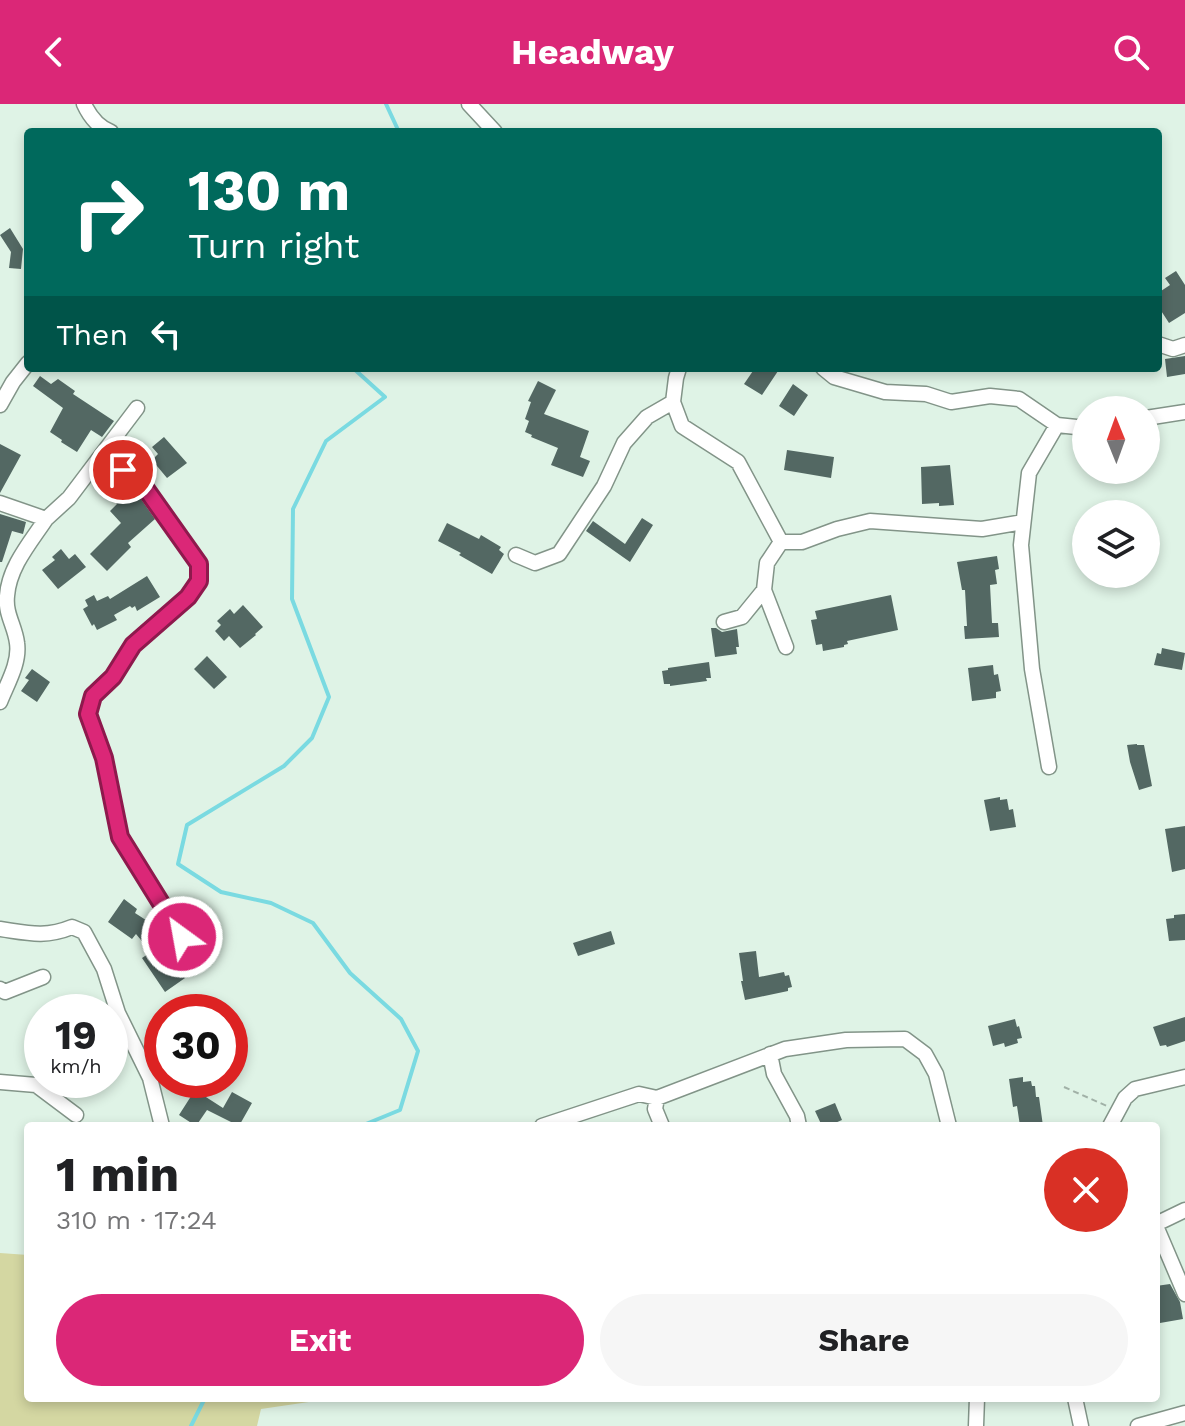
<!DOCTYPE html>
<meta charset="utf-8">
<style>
:root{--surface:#fff;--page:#f6f6f6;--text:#202124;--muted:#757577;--accent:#db2777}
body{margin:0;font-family:"Work Sans",sans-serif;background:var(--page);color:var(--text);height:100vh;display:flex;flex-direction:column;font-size:30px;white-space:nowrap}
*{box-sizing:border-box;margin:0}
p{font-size:26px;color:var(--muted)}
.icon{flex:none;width:44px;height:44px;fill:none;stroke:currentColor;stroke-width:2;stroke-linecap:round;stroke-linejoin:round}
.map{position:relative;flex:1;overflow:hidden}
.sheet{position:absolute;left:24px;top:1018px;width:1136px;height:280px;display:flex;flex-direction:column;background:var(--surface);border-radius:8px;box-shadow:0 4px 12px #0003}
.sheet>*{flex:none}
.guide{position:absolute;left:24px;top:24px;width:1138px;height:244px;border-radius:8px;box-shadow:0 4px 12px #0003;background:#00695c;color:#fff;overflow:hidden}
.needle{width:52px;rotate:359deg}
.controls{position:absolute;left:1072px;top:292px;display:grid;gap:16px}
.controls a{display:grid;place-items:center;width:88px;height:88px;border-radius:50%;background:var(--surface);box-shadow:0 4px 12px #0003;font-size:40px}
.speed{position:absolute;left:24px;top:890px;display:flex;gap:16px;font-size:40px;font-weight:700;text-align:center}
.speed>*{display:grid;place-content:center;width:104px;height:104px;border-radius:50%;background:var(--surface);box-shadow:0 4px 12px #0003;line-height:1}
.speed small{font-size:20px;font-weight:400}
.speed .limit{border:12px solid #d22;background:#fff;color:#111}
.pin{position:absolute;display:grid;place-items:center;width:68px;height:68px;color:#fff;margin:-34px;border:4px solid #fff;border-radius:50%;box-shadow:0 2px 8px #0007}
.me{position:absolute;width:88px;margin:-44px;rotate:328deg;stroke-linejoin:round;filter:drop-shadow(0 0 6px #0008)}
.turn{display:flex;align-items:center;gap:28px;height:168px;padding:0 32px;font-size:36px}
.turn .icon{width:104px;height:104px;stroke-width:2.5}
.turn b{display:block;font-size:56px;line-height:68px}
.then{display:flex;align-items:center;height:76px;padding:0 32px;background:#0003;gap:16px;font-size:30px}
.round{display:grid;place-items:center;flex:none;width:84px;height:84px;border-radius:42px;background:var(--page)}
.overview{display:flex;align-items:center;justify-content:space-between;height:136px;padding:0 32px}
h1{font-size:48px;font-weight:700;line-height:60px}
.cta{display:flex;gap:16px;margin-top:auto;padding:16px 32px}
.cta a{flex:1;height:92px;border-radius:48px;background:var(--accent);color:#fff;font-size:32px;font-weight:700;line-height:92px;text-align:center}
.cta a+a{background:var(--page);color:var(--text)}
header{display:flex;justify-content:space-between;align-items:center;height:104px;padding:0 32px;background:var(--accent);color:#fff;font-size:36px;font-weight:700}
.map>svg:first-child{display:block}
.green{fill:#d4d7a2}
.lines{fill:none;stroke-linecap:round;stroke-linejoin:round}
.stream{stroke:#7adae1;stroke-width:4}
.building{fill:#536863}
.minor-casing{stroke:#829488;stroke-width:17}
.path{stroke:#a1b1a7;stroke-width:2;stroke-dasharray:6 4;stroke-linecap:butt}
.minor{stroke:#fff;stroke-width:14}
.route-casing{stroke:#8e194d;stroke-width:20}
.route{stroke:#db2777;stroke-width:14}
</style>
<header><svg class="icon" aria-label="back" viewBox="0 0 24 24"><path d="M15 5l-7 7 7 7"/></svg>Headway<svg class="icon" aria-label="search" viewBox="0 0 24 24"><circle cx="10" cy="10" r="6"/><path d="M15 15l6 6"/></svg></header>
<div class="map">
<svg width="1185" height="1322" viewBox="0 0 1185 1322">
<rect width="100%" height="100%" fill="#dff3e6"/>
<path class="green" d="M0 1149 28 1151V1294H336L261 1305 257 1322H0Z"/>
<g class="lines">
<path class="stream" d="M386 0 399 28
M353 264 385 293 326 337 293 405 292 495 329 593 312 634 284 662 187 721 178 760 221 788 271 799 313 819 350 869 401 915 418 947 400 1006 361 1022
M191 1322 205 1294"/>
</g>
<path class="building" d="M10 124 23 145 21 165 9 164 11 148 0 131Z
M1176 167 1185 181V209L1169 219 1158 202V189L1170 181 1165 174Z
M1185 252V270L1167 273 1165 255Z
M755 264H780L762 291 744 280Z
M40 272 51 280 58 275 75 287 73 290 114 317 102 333 91 326 77 348 61 338 62 336 50 328 63 304 33 282Z
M538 277 556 286 544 310 589 327 580 353 590 357 583 373 551 361 558 344 531 333 532 331 525 328 529 317 525 315 531 298 528 297Z
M793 280 808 291 794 312 779 302Z
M164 333 187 359 167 374 152 356 158 350 152 343Z
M0 340 21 351 0 389Z
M787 346 834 353 831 374 784 366Z
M950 361 954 401 939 402V399L922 400 921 363Z
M129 385 136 388 155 415 128 439 131 443 107 467 90 450 121 419 110 407 117 400 115 398Z
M0 410 26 418 23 430 12 427 2 458H0Z
M642 414 653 421 630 458 586 427 593 417 625 440Z
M447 419 479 435 481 431 501 443 499 446 504 450 492 470 459 451 461 449 438 437Z
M61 445 69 455 75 450 86 463 58 485 42 466 55 456 52 453Z
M997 452 999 465 995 466 997 480 990 481 992 519H998L999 533 965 535 964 522H967L965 486H962L957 458Z
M147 472 160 493 137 507 135 502 132 504 130 502 114 511 117 516 97 526 94 520 92 522 83 505 88 502 85 496 94 491 97 497 108 492 110 495Z
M891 491 898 526 847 537 848 540 844 541V543L823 547 822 540 816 541 811 516 817 515 815 507Z
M243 501 263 523 255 530 256 531 240 544 229 532 224 537 215 527 221 521 217 517 230 505 234 510Z
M711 524H716L722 528 737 525 739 543H736L737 550 715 553Z
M1162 544 1185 549 1182 566 1154 561 1157 549 1161 550Z
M207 552 227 573 214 585 194 565Z
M709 558 711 574H706L707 577 670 582V580H664L662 567 668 566V564Z
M993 561 994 571 998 570 1001 587 996 588V594L972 597 968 564Z
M32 565 50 578 37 598 21 587 29 576 25 574Z
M1137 640V641H1144L1152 682 1139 686 1130 658 1127 641Z
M1000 693V696L1007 695 1009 706 1013 705 1016 723 990 727 984 696Z
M1185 722V765L1172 768 1165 725Z
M124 795 137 805 135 809 152 820 159 815 170 832 166 835 186 864 181 868 185 874 165 888 142 854 151 848 136 830 132 835 108 818Z
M1185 810V836L1169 837 1166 815 1174 814V811Z
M611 827 615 840 578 852 573 839Z
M756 847 759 873 784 868 785 872 789 871 792 883 788 884V887L745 896 741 877H743L739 849Z
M1185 913V937L1167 943 1166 941 1160 942 1153 923Z
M1015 915 1017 923 1019 922 1022 934 1017 935 1018 939 1005 943 1004 939 993 942 988 922Z
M1023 973V978L1031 977 1032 982H1035L1036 993H1039L1043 1022H1020L1017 1002 1013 1003 1009 975Z
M195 986 223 1004 232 988 252 999 239 1022 207 1006 196 1022 179 1011Z
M835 999 842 1016 828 1022H822L815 1007Z
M1170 1180 1180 1198 1183 1215 1160 1219 1156 1200V1182Z"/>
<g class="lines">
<defs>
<path id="minor" d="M84 0C90 13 98 23 111 28
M469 0 495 28
M1158 240 1173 245 1185 241
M679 264 676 274 673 298 682 322 738 358 781 438
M823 264 834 273 885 288 926 290 951 298 990 292 1019 295 1057 321 1086 324
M0 301 13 278 28 259
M1146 314 1185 308
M103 351 143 381 199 460V477L188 493 133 541 113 573 93 592 88 610 104 654 120 733 182 833
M0 399 46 415 69 394 137 304
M516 451 535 459 559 450 604 382 624 339 647 313 673 298
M724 518 742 513 764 486
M786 543 764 486 767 459 781 438H802L837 425 870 417 982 425 1023 418
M0 598C7 580 20 559 17 539 15 522 5 510 7 492 9 463 30 439 46 415
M1049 663 1032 565 1021 441 1029 369 1057 321
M0 825C28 829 45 834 72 823L84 828 104 865 118 909 150 974 162 1022
M0 885 5 888 43 873
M770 950 774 970 797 1012 799 1022
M0 978 36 981 76 1011
M542 1022 639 990 657 994
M662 1022 655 1005 657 994 785 945 846 936 905 935 925 950 936 970 949 1022
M1110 1022 1125 994 1135 985 1185 973
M1156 1120 1185 1106
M1156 1122 1185 1190
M1075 1294 1081 1322
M976 1322 977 1294
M1138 1322 1185 1309"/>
</defs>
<use href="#minor" class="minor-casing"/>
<path class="path" d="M1064 983 1107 1002"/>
<use href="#minor" class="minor"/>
</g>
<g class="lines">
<defs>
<path id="route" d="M123 366 143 381 199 460V477L188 493 133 541 113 573 93 592 88 610 104 654 120 733 182 833"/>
</defs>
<use href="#route" class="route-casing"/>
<use href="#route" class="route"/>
</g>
</svg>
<div class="controls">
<a><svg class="needle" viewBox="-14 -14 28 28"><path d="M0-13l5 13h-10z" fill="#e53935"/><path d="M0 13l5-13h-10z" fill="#757577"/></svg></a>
<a><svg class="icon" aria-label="layers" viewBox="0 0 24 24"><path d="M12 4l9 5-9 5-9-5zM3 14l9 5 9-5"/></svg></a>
</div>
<div class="speed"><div>19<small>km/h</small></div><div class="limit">30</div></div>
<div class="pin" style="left:123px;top:366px;background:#d93025"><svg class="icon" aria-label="arrive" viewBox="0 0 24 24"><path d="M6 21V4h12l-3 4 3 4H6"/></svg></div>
<svg class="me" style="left:182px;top:833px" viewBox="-20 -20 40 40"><circle r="17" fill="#db2777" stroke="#fff" stroke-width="3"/><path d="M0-11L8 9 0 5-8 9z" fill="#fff"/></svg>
<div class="guide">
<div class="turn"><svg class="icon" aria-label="right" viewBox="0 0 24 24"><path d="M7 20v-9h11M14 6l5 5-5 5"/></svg><div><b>130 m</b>Turn right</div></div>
<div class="then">Then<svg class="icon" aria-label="left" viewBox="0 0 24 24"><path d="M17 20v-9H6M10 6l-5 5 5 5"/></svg></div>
</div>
<section class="sheet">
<div class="overview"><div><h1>1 min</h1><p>310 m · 17:24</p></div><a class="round" style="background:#d93025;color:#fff"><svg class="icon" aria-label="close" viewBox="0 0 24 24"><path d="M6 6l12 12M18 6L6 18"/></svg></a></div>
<div class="cta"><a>Exit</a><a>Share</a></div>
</section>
</div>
